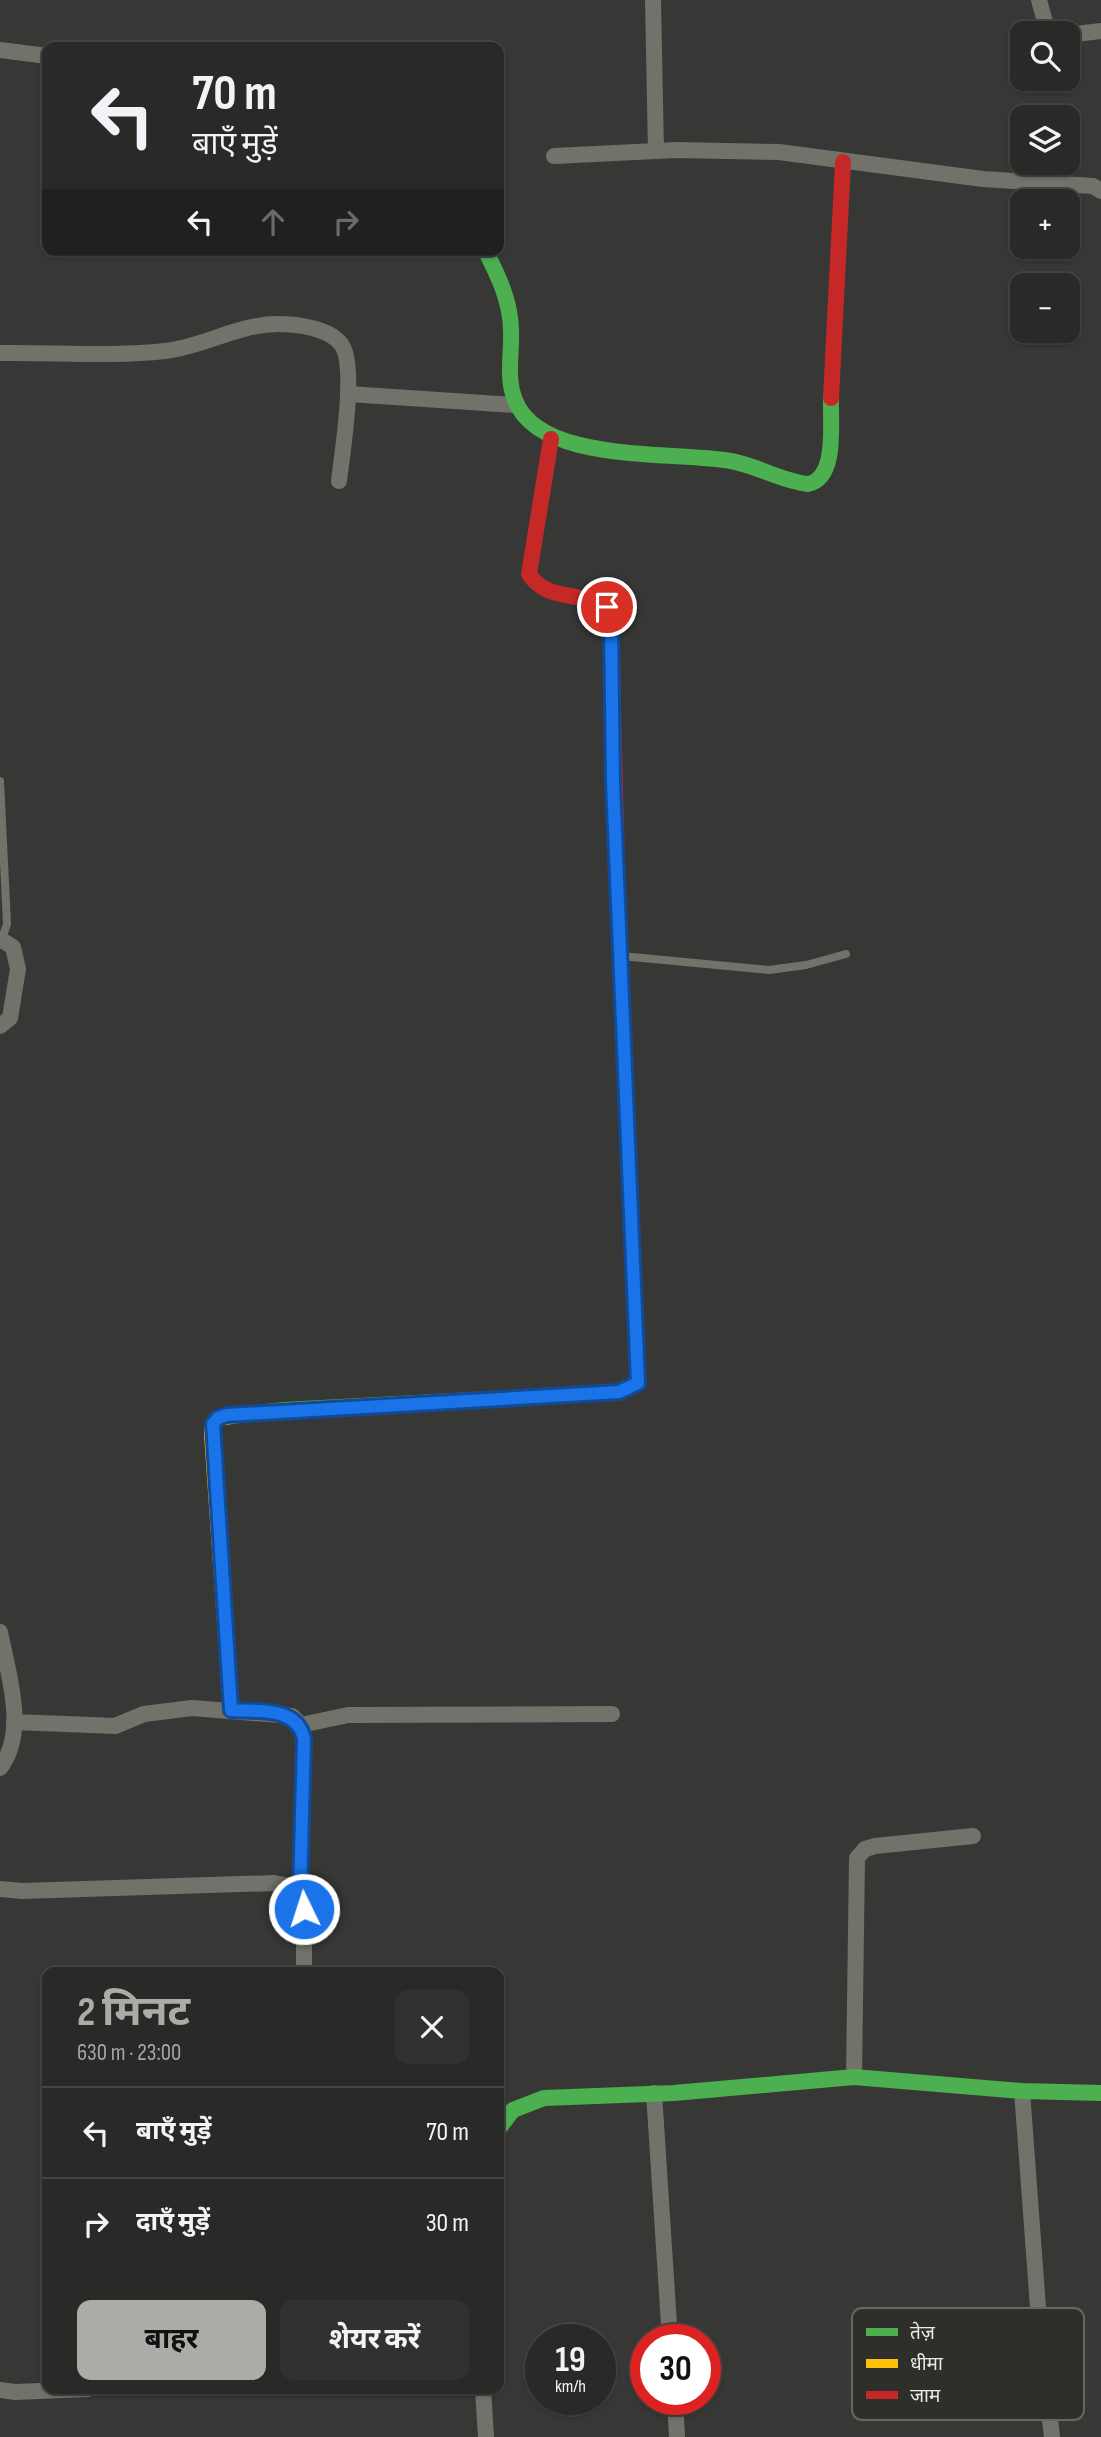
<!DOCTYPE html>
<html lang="hi">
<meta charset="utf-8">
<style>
:root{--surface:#292928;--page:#313130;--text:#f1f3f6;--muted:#a5a6a8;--line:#454545;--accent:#ababa8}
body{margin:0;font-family:"Sofia Sans Condensed","Noto Sans Devanagari",sans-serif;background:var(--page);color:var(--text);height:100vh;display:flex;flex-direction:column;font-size:26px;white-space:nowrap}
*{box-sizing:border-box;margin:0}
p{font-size:23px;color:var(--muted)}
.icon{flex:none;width:38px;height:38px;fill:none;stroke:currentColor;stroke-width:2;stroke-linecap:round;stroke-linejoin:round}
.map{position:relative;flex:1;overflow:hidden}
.panel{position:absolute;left:42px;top:1967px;width:462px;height:427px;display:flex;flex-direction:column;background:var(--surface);border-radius:14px;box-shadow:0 2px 5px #0004,0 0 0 2px var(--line)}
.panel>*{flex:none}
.banner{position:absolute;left:42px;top:42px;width:462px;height:214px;border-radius:14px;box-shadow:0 2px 5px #0004,0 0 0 2px var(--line);background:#292928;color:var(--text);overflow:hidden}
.controls{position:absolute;left:1010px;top:21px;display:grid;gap:14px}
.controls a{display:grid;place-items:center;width:70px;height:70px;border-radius:14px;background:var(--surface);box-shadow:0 2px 5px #0004,0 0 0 2px var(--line);font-size:35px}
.speed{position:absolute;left:525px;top:2324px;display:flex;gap:14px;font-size:35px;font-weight:700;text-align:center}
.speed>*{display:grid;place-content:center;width:91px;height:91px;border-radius:50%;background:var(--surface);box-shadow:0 2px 5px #0004,0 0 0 2px var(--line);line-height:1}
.speed small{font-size:18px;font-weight:400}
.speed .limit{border:10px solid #d22;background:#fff;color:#111}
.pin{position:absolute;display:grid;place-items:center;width:60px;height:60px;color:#fff;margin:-30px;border:4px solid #fff;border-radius:50%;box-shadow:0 2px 7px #0007}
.me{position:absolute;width:77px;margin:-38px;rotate:356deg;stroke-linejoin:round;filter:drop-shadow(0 0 5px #0008)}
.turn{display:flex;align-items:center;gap:24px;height:147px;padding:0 35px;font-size:32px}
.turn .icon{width:91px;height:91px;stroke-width:2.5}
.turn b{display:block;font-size:49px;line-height:60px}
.lanes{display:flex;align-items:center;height:66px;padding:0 35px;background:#0003;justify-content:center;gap:35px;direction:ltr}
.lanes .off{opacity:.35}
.round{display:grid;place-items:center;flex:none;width:74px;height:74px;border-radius:14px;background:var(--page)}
.overview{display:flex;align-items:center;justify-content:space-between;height:119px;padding:0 35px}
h1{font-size:42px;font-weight:700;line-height:52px;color:var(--accent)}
.action{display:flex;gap:14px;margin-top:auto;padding:14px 35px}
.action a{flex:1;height:80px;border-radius:14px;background:var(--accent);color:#111;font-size:28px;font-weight:700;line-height:80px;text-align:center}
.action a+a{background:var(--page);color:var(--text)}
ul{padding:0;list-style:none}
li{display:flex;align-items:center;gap:21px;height:91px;padding:0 35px;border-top:2px solid var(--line)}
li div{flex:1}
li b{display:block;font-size:26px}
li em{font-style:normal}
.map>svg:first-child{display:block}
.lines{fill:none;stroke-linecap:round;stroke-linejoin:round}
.lane{stroke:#72726b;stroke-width:8}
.street{stroke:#72726b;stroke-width:16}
.fast{stroke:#4caf50;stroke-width:16}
.slow{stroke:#ffc107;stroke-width:16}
.jam{stroke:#c62828;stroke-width:16}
.route-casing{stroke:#114b97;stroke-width:18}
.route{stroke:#1a73e8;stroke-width:12}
.key{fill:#2e2e2a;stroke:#666662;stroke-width:2}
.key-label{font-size:19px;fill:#e9e9e6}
</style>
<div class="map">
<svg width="1101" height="2437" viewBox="0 0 1101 2437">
<rect width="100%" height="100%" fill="#373735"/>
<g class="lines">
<path class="lane" d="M0 781 7 924 2 939
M621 956 769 970 806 965 846 954"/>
<path class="street" d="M653 0 656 151
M1039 0 1045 22 1054 33
M1068 35 1101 31
M0 50 47 56
M554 156 676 150 779 152 983 179 1093 186 1101 191
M0 353C54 352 110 357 165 351 203 347 238 324 278 324 297 324 329 328 341 344 357 364 342 454 339 481
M349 394 515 405
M0 939 13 947 18 969 10 1018 0 1026
M0 1632C8 1673 28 1732 0 1768
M14 1722 115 1726 144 1714 192 1708 292 1716 301 1725 304 1739 300 1892
M301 1725 348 1715 612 1714
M0 1889 22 1891 274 1883 290 1886 300 1892 304 1909V1972
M854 2077 857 1858 865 1849 875 1846 973 1836
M1022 2091 1039 2321 1052 2437
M654 2093 670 2340
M483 2389 486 2437
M0 2390 15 2392 88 2389
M675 2399 677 2437"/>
<path class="fast" d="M485 250C498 275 511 302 511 331 512 354 506 378 515 400 539 464 673 451 731 461 758 466 781 481 808 484 838 478 830 422 831 398
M231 1416 284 1410 586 1394
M499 2128 513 2110 544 2098 674 2093 854 2077 1022 2091 1101 2093"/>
<path class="slow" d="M586 1394 619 1392 638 1383 617 872
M231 1416 218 1418 213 1424 212 1434 231 1710"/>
<path class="jam" d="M831 398 843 162
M551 439 529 574C551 608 589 583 611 621L617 872"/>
</g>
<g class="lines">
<defs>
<path id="route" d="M304 1909 300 1892 304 1739C297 1706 259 1712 231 1710L213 1424 218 1418 227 1415 619 1392 638 1383 613 783 611 621 607 607"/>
</defs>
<use href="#route" class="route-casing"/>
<use href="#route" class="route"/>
</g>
<rect x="852" y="2308" width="232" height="112" rx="10" class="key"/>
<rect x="866" y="2328" width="32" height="8" fill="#4caf50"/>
<rect x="866" y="2359" width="32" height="9" fill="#ffc107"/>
<rect x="866" y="2391" width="32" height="8" fill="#c62828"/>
<g class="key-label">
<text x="910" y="2339">तेज़</text>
<text x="910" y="2370">धीमा</text>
<text x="910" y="2402">जाम</text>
</g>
</svg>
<div class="controls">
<a><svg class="icon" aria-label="search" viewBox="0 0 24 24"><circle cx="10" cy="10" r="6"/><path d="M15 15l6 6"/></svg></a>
<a><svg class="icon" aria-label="layers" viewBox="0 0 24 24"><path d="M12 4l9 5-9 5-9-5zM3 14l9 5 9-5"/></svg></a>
<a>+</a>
<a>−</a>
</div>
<div class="speed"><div>19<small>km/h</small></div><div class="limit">30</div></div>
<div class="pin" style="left:607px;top:607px;background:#d93025"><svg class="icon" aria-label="arrive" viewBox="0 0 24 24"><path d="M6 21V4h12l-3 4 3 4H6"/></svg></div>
<svg class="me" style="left:304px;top:1909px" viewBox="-20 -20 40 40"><circle r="17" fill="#1a73e8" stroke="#fff" stroke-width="3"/><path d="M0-11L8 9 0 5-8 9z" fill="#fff"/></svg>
<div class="banner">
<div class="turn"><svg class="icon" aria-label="left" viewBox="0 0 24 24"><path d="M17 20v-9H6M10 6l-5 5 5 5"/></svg><div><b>70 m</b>बाएँ मुड़ें</div></div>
<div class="lanes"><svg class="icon" aria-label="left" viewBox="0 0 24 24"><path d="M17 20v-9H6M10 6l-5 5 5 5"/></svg><svg class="icon off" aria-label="ahead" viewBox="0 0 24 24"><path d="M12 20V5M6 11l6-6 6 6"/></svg><svg class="icon off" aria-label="right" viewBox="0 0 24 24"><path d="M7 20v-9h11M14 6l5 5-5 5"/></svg></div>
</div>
<section class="panel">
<div class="overview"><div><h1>2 मिनट</h1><p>630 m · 23:00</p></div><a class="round"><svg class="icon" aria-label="close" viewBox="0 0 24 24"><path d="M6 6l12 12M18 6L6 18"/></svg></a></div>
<ul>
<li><svg class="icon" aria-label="left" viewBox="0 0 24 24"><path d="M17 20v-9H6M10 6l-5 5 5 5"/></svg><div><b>बाएँ मुड़ें</b></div><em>70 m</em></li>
<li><svg class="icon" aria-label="right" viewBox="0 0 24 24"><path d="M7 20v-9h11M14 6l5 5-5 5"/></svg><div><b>दाएँ मुड़ें</b></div><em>30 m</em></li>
</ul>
<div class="action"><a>बाहर</a><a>शेयर करें</a></div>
</section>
</div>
